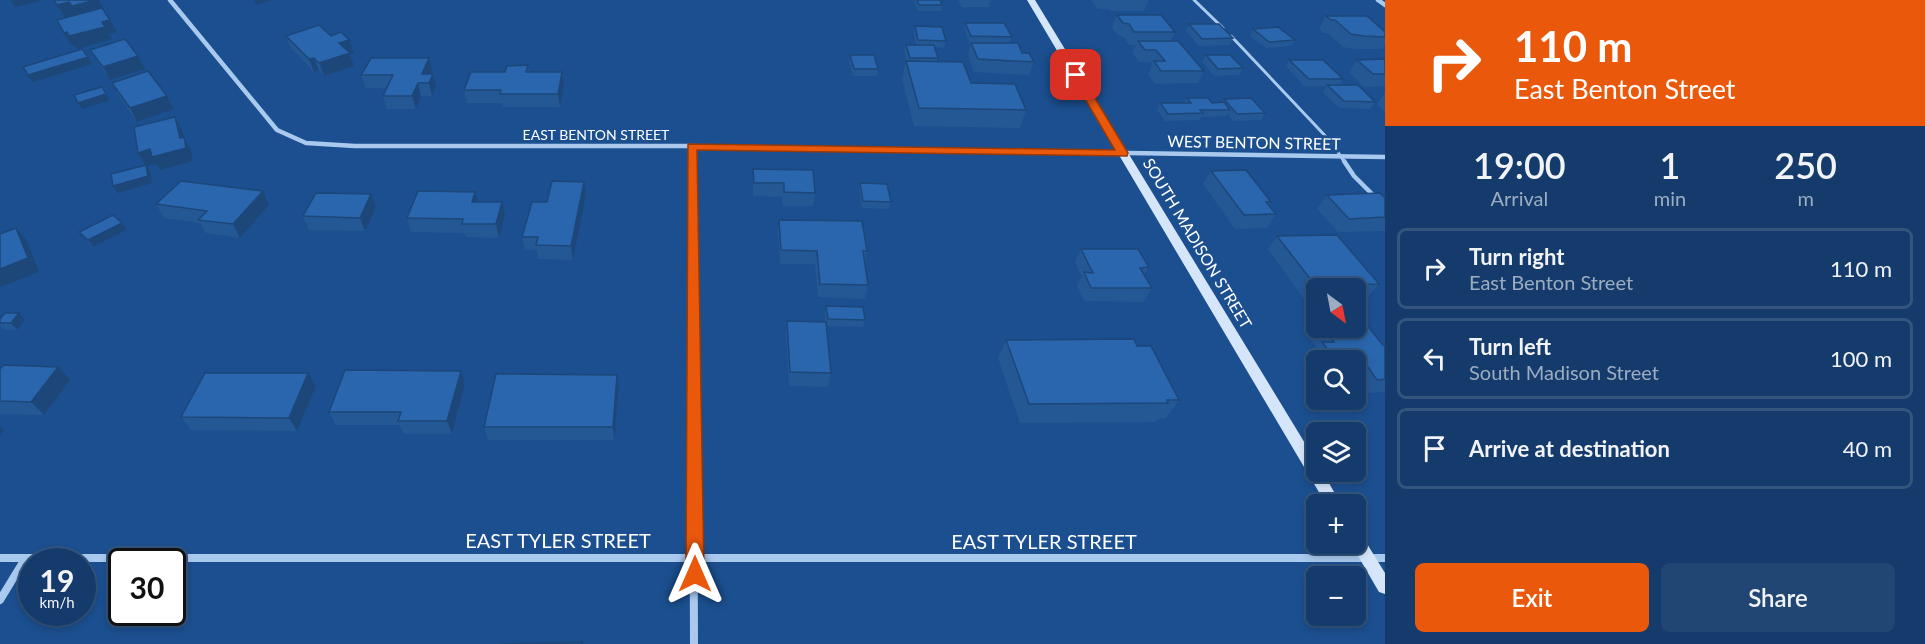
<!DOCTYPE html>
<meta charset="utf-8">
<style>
:root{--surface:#143b6b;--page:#214673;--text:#f1f3f6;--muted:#9dadc1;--line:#33557e;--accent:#ea580c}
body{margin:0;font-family:Lato,sans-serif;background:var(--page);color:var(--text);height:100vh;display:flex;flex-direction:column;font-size:22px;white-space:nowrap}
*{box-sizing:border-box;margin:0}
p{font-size:20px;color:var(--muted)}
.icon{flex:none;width:33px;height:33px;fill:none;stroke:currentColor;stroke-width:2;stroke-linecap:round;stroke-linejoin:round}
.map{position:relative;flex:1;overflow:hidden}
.drawer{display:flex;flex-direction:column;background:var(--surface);width:540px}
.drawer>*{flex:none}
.top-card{background:#ea580c;color:#fff;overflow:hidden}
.needle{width:39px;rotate:148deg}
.controls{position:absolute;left:1306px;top:278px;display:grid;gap:12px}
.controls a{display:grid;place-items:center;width:60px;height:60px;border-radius:9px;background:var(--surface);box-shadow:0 3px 9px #0003,0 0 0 2px var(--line);font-size:30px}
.speed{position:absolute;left:18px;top:548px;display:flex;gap:12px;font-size:30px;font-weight:700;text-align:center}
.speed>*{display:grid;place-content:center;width:78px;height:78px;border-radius:50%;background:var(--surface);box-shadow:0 3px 9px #0003,0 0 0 2px var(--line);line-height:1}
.speed small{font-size:15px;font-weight:400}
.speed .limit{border:3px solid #111;border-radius:9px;background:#fff;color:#111}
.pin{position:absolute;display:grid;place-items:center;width:51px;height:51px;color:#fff;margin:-26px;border-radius:12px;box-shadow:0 3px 9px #0006}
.me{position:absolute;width:66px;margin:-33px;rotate:0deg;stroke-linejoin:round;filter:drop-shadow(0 0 4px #0008)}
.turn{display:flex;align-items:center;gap:21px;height:126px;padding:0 30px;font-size:27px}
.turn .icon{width:78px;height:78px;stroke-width:2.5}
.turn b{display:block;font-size:42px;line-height:51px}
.eta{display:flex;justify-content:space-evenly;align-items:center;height:102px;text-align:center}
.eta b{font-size:36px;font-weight:600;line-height:42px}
.button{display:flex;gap:12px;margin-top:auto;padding:12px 30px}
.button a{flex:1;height:69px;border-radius:9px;background:var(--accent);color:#fff;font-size:24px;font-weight:600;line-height:69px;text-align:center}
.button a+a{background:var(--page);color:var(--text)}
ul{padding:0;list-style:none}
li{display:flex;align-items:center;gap:18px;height:81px;margin:0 12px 9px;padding:0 18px;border:3px solid var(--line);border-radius:9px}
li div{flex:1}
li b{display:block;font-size:22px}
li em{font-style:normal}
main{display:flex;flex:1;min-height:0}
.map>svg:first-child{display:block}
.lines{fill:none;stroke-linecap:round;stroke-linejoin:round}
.lane-far1{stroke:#a9c9ee;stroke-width:3}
.lane{stroke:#a9c9ee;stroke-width:4.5}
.street-far2{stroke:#a9c9ee;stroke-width:4.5}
.street-far1{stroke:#a9c9ee;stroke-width:5}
.street{stroke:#a9c9ee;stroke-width:8}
.secondary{fill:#d6e6fa;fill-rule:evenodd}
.wall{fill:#245895}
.shaded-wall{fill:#1d4779}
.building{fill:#2a66ad;stroke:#1d4779;stroke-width:1.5}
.route{fill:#ea580c;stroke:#983908;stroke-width:1.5}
.labels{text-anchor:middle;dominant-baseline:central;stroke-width:6;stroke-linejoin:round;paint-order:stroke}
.far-street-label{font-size:14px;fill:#fff;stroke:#1b4f8f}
.street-label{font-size:16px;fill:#fff;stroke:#1b4f8f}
.near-street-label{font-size:20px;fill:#fff;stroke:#1b4f8f}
</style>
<main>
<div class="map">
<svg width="1385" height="644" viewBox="0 0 1385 644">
<rect width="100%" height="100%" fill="#1b4f8f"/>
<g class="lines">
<path class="lane-far1" d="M1194 0 1223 28
M1231 36 1332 143 1345 163"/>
<path class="lane" d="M1344 161 1354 176 1375 197"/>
<path class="street-far2" d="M170 0 277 130 306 143 355 146H686L1385 157
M1378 0 1385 5
M692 146V163"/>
<path class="street-far1" d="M692 161 693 372"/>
<path class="street" d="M693 371 694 644
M0 558H1385
M0 600 25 559"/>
<path class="secondary" d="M1027 0H1035L1317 463V471H1322L1341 504H1326Z
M1356 532 1361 534 1385 573V594L1379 592 1351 544 1356 543Z"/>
</g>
<path class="wall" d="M913 0H940L942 5 941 11H918Z
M958 0H991L989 7H962Z
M1091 0H1149L1144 11H1111L1109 9H1098Z
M1117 15 1175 32 1171 41 1204 71 1198 83 1155 84 1148 74 1152 64 1151 62H1139L1132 53 1136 45H1129L1124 37 1118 35 1112 27Z
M1326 16 1385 32V45L1382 49H1355L1343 47 1328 33H1323L1319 28Z
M965 23 1012 37 1010 43 1034 62 1029 75 974 72 968 55 971 43H970L964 29Z
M1189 24 1233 38 1230 45 1199 46 1186 31Z
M915 26 946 41 944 48 934 47 938 58 937 61 971 83 1026 110 1020 128 914 126 902 79 906 61H907L904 52 906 45H916L914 33Z
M1253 29 1295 40 1291 46 1266 48 1250 36Z
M286 36H331L349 40 354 53 350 54 354 66 324 76 319 70 314 72 291 48Z
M90 50 138 56 145 69 110 80Z
M850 55 878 69 877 76H853L849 61Z
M1206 55 1243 68 1239 75 1214 76 1202 62Z
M1385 59V86L1364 87 1349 72 1357 60Z
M1289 60 1343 79 1339 85 1375 102 1370 109 1339 108 1323 92 1326 86H1304L1286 66Z
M528 65 529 72 564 85 560 107H503L502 103H467L464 90 505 72Z
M432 71 431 74H433L436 87 432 96H421L416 109H387L383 96 387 88H366L361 75Z
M112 83 167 96 174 109 137 122 119 96Z
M1385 93V112L1377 104Z
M1187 98 1212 103 1222 102 1224 99 1265 113 1261 120 1233 121 1227 114 1226 116 1201 117 1199 120 1165 121 1157 110 1160 103H1184Z
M753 169 815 193 813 206H783L782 197 753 196Z
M1211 171 1271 202 1269 205 1276 214 1267 228 1235 229 1203 184Z
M860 183 891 202 889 209 862 208 859 190Z
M263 191 269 205 240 238 206 233 200 223 164 218 156 204Z
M371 194 376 208 365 231 309 230 303 216Z
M586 195 573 260 538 259 537 250H525L522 237 547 202Z
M1327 195 1385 198V231L1338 232 1317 209Z
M478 202 505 216 499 238 466 237 464 233 411 232 407 218Z
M779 220 867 251 865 264 868 285 865 299 818 297 815 264H780L778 233Z
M127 230 93 247 85 239 79 232Z
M1277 236 1379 284 1367 298H1356V288H1317V298L1304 299 1268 249Z
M1081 249 1149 267 1144 275 1152 288 1144 302 1084 301 1077 286 1082 277 1075 262Z
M826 306 865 320 863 327 826 326 825 313Z
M0 319 25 320 17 330H4L0 326Z
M787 321 831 373 828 387 789 386 786 334Z
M1317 327H1356L1383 345H1385V392L1364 393 1356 381V360H1317V364L1311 355 1317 348 1308 337Z
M1006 340 1137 346 1179 400 1166 418 1158 419 1155 422 1020 423 998 358Z
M0 369 70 380 44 415 0 414Z
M461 371 465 384 452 434H404L400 425H336L329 412Z
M308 373 316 386 297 431 191 430 181 417Z
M617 375 619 388 614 440H488L484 427Z"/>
<path class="shaded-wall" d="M14 0H40L41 1 15 7 11 1Z
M96 0H99L105 11 80 19 72 6Z
M254 0H273L256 5Z
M69 2 77 14 65 17 57 5Z
M110 20 117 32 109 34 112 39 77 49 74 45H71L64 33Z
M349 40 354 53 350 54 354 66 324 76 319 63 339 43Z
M138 56 145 69 110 80 103 67Z
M88 57 92 64 33 82 28 75Z
M314 58 319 70 314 72 309 59Z
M429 58 432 71 427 83 422 74Z
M562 72 564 85 560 107 558 94Z
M433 74 436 87 432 96 429 83Z
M418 83 421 96 416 109 412 96Z
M106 94 110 100 82 109 78 103Z
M167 96 174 109 137 122 130 108Z
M175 117 182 130 184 138 191 151 193 161 160 170 156 164 147 166 150 172 152 183 118 193 113 186 146 166 138 153 180 138Z
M584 182 586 195 573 260 571 246Z
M263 191 269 205 240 238 233 224Z
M475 192 479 206 472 202Z
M371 194 376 208 365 231 360 218Z
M502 202 505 216 499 238 496 224Z
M122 223 127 230 93 247 88 240Z
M16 228 27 241 39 272 1 287 0 286V269Z
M19 313 25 320 17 330 11 323Z
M58 367 70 380 44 415 31 402Z
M461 371 465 384 452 434 447 421Z
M308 373 316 386 297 431 289 418Z
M617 375 619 388 614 440 613 427Z
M0 426 4 430 0 436Z"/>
<path class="building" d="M54 0H96L72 6 69 2 57 5Z
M917 0H940L942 5H919Z
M102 8 110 20 102 22 105 27 69 36 67 32 64 33 57 20Z
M1117 15H1161L1175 32H1134L1129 24 1123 23Z
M1326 16H1367L1385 32V37L1363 36 1351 34 1335 20H1331Z
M965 23H1004L1012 37 971 36Z
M1189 24H1219L1233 38 1202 39Z
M319 25 331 36 341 32 349 40 339 43 350 53 319 63 314 58 309 59 286 36Z
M915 26 942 27 946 41 918 40Z
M1278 27 1295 40 1269 42 1253 29Z
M125 39 138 56 103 67 90 50Z
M1138 41H1178L1204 71H1161L1154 61H1165L1156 50H1145Z
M971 43H1018L1022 53H1029L1034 62 978 59Z
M906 45H934L938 58H910Z
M82 49 88 57 28 75 23 67Z
M850 55H874L878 69H854Z
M1206 55H1230L1243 68 1218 69Z
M371 58H429L422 74H433L429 83H418L412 96H383L393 75H361Z
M1385 59V74H1373L1357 60Z
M1289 60H1323L1343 79H1309Z
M906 61 963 62 971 83 1015 84 1026 110 919 108Z
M528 65 526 72H562L558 94H500L501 90H464L471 72H505L507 66Z
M148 71 167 96 130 108 112 83Z
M1327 85H1358L1375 102 1344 101Z
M102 87 106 94 78 103 74 95Z
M1187 98H1208L1212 103 1224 102 1230 110H1200L1203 113 1168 114 1160 103H1191Z
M1251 98 1265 113 1237 114 1224 99Z
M175 117 180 138 184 137 186 148 152 157 150 149 138 153 134 127Z
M146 165 148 176 113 186 111 174Z
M753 169 813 170 815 193 784 192V183H754Z
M1246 170 1271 202H1266L1276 214 1244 215 1211 171Z
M181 181 263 191 233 224 198 220 207 211 156 204Z
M552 181 584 182 571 246 536 245 538 237H522L532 202H547Z
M860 183 887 184 891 202 863 201Z
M418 191 475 192 472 202H502L496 224H462L463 219 407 218Z
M316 193 371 194 360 218 303 216Z
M1380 193 1385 198V217L1349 219 1327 195Z
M113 215 122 223 88 240 79 232Z
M779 220 862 221 867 251H863L868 285 820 284 817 251 781 250Z
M16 228 28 258 0 269V234Z
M1337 235 1379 284 1315 285 1277 236Z
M1081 249H1138L1149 267 1140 268 1152 288H1091L1084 272 1093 273Z
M826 306 863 307 865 320 828 319Z
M5 313H19L11 323H0V319Z
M787 321 826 322 831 373 790 372Z
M1356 323H1365L1383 345H1385V379L1377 380 1365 363H1356V360H1336L1322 342H1334L1323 327H1356Z
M1134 339 1137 346H1151L1179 400H1167L1168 403 1029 404 1006 340Z
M4 365 58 367 31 402 0 401V369Z
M345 370 461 371 447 421H398L401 412H329Z
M205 373H308L289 418 181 417Z
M496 374 617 375 613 427H484Z
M582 642V644H502Z"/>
<path class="route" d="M1072 73 1081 75 1128 153 1127 156 697 150 704 574 701 580 695 582 689 580 686 574 688 144 1115 150 1071 75Z"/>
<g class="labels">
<g class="far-street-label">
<text x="596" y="134">EAST BENTON STREET</text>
</g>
<g class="street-label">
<text transform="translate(1254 142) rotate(1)">WEST BENTON STREET</text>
<text transform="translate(1198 243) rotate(59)">SOUTH MADISON STREET</text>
</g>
<g class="near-street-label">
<text x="558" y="540">EAST TYLER STREET</text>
<text x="1044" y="541">EAST TYLER STREET</text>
</g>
</g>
</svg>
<div class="controls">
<a><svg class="needle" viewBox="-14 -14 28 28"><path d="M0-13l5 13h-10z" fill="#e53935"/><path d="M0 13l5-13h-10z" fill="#9dadc1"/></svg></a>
<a><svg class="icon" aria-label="search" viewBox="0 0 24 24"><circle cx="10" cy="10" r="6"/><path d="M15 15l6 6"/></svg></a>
<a><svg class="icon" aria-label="layers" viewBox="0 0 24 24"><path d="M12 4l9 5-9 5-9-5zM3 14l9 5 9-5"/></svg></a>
<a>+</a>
<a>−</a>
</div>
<div class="speed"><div>19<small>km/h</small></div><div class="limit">30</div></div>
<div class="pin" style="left:1076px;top:75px;background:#d93025"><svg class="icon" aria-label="arrive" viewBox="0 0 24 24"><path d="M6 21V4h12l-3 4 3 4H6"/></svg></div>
<svg class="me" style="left:695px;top:574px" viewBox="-20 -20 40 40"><path d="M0-17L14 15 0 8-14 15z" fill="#ea580c" stroke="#fff" stroke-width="4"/></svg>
</div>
<section class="drawer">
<div class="top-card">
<div class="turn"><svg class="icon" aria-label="right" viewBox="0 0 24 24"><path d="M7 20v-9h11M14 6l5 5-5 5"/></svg><div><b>110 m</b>East Benton Street</div></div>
</div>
<div class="eta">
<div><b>19:00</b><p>Arrival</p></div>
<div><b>1</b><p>min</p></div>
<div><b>250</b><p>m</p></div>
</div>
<ul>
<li><svg class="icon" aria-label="right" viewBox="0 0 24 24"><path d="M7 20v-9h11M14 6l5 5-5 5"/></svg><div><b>Turn right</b><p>East Benton Street</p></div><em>110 m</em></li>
<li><svg class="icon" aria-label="left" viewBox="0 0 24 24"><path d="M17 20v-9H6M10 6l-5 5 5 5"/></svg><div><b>Turn left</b><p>South Madison Street</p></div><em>100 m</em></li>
<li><svg class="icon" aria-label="arrive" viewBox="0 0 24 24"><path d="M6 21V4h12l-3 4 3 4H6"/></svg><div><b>Arrive at destination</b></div><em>40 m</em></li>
</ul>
<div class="button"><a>Exit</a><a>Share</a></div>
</section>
</main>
